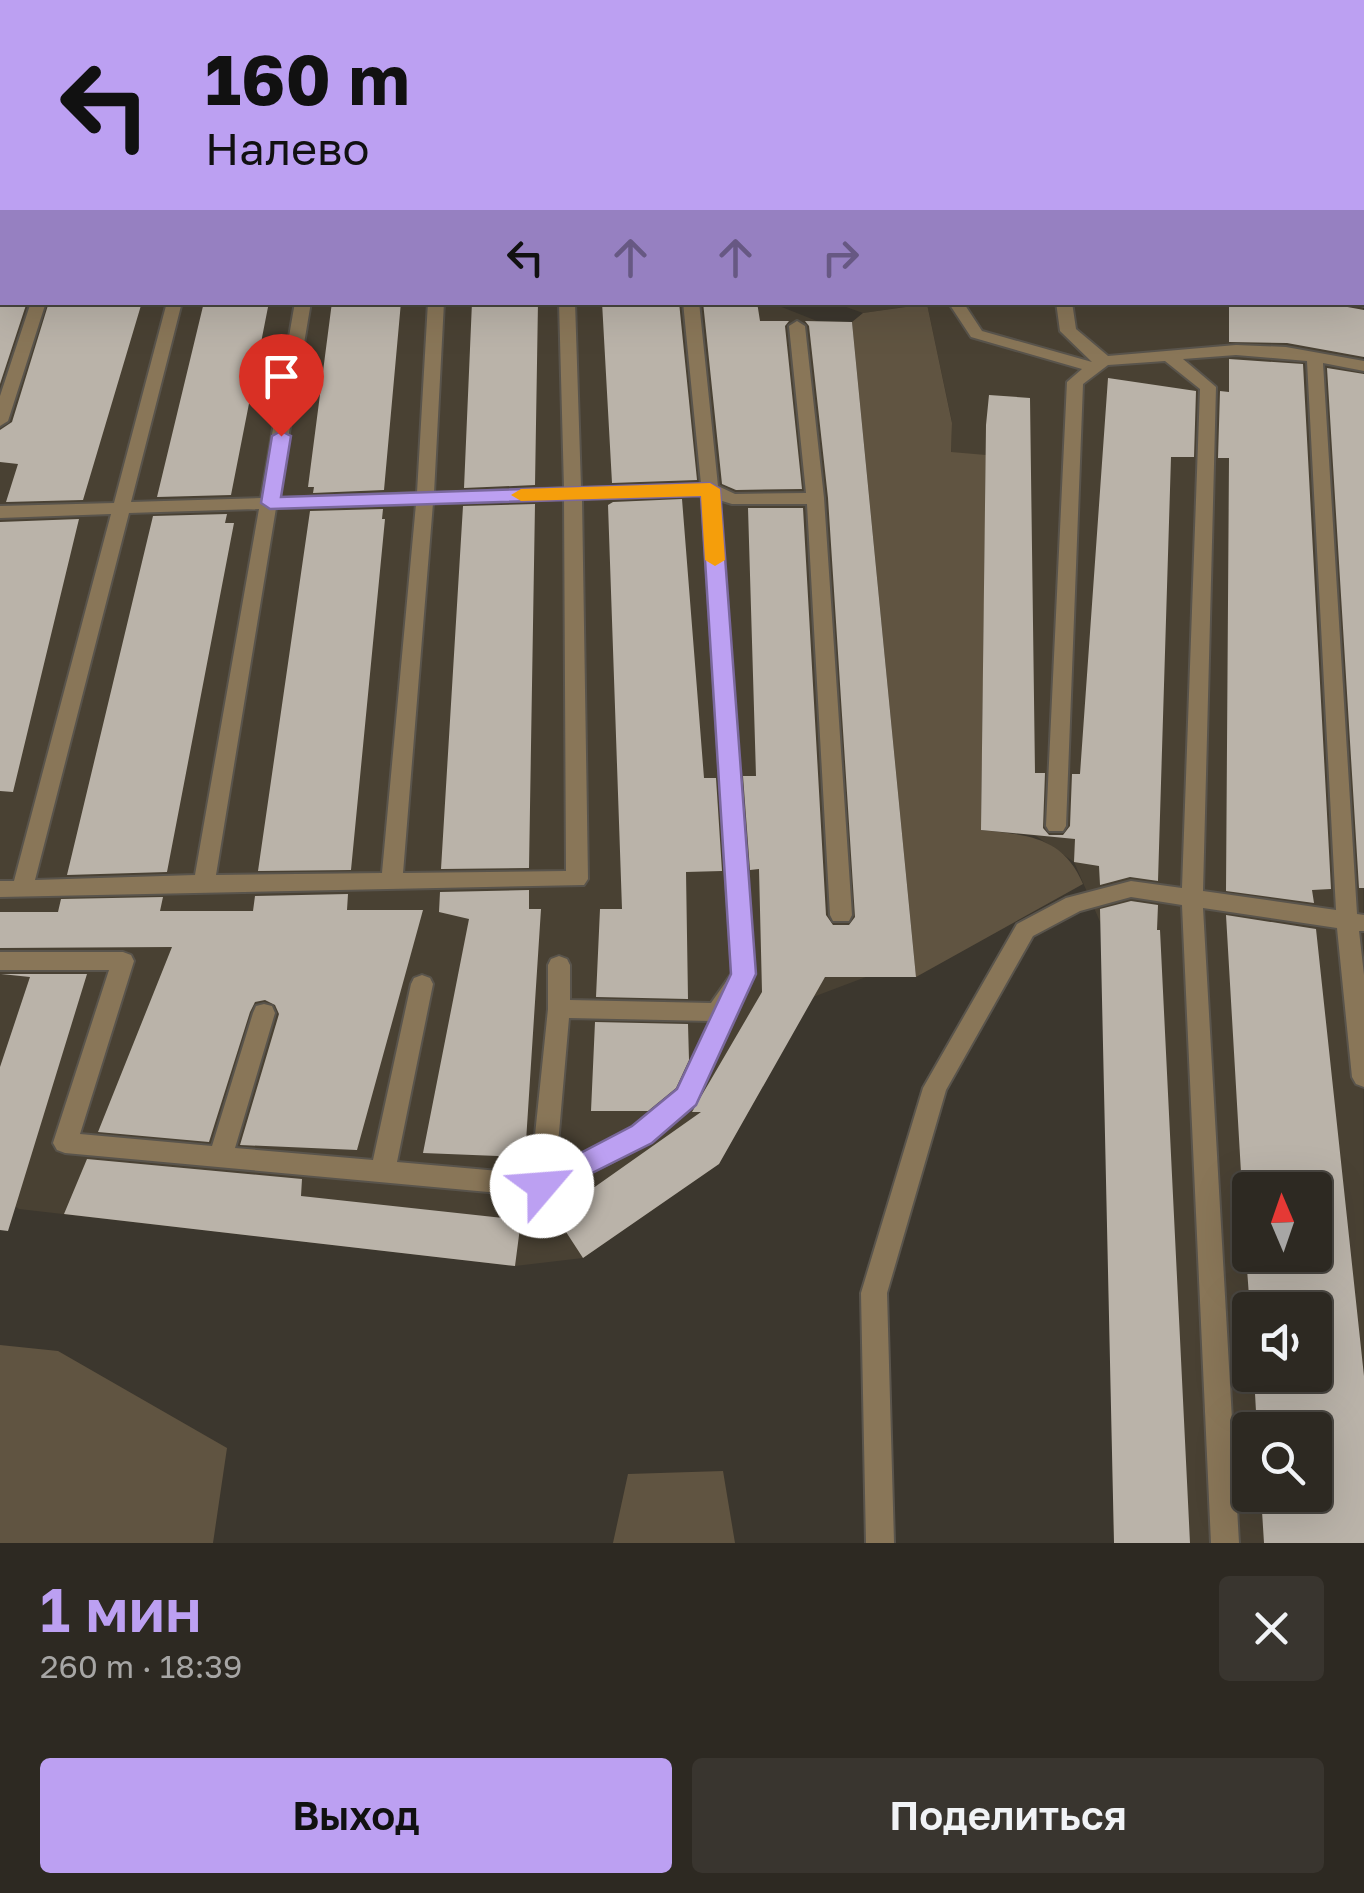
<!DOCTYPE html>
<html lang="ru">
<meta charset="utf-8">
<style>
:root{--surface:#2d2922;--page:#39352f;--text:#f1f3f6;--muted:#a7a6a5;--line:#484540;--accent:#bca0f2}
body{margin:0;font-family:"Golos Text",sans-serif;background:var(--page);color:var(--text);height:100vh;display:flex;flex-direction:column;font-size:38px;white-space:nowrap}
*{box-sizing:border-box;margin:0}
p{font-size:32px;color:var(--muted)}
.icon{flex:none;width:55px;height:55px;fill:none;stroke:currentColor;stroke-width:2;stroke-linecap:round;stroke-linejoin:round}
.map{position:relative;height:1543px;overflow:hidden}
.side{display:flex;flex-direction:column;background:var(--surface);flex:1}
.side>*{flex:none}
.banner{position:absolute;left:0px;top:0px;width:1365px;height:305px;box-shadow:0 10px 40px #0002,0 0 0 2px var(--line);background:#bca0f2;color:#111;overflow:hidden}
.needle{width:65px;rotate:358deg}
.controls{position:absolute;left:1232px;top:1172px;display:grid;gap:20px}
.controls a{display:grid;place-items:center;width:100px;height:100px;border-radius:10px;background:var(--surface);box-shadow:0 10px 40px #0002,0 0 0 2px var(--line);font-size:50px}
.pin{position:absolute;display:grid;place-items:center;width:85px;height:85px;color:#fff;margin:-102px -42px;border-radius:50% 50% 50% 0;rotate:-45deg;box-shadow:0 0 10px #0007}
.pin .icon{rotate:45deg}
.me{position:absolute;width:110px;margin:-55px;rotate:63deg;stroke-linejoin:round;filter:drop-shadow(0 0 8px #0008)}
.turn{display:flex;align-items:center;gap:35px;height:210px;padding:0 40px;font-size:45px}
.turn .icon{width:130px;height:130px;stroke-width:2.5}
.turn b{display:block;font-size:70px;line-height:85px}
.lanes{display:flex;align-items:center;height:95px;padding:0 40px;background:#0003;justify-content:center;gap:50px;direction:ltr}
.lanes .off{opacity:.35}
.round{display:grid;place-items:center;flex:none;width:105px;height:105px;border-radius:10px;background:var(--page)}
.headline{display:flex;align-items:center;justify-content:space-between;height:170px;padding:0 40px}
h1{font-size:60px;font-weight:600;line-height:75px;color:var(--accent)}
.button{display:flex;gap:20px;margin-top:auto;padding:20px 40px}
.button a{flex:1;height:115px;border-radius:10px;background:var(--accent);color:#111;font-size:40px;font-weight:600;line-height:115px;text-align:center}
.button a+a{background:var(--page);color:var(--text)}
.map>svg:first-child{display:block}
.built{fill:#494133;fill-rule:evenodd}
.green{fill:#605441}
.building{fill:#bab3a9}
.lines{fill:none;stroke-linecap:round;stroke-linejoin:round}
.lane-casing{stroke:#59544c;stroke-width:4}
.lane{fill:#897658;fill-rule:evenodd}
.route{fill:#bca0f2;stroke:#7a689d;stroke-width:2.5}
.slow{fill:#f59e0b}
</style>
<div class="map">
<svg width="1364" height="1543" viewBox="0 0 1364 1543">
<rect width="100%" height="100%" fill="#3c372e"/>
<path class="built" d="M0 0H15L2 2V302H769L817 321 852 322 916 977H866L813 997 719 1164 583 1258 515 1266 19 1209 0 1196Z
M1363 223 1364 1543H1114L1101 924 1074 862 1036 836 981 830 986 456 951 453 952 422 927 304 863 313 835 303 1362 302ZM1250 1190H1315V1255H1250ZM1250 1310H1315V1375H1250ZM1250 1430H1315V1495H1250Z"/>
<path class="green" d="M927 304 952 423 951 452 986 455 981 830C1027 835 1063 836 1083 884L916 977 852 322 863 313Z
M0 1345 58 1351 227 1448 213 1543H0Z
M723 1471 735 1543H613L628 1474Z"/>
<path class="building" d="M0 302H27L0 384Z
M49 302H142L83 500 6 502 18 464 0 462V430L12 422Z
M204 302H269L231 495 157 497Z
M332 302H401L384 490 313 493 314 487H308Z
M472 302H538L535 485 464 488Z
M602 302H679L697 480 612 483Z
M703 302H757L760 321H789L785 326 802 489 736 490 722 484Z
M1229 302H1320L1364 310V357L1287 343 1229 342Z
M805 321 852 322 916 977H825L719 1164 583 1258 555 1215 701 1112H692L762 992 759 869 750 870 743 776H756L748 508H803L826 915 833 925H849L855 917 828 498 809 326Z
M1229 359 1303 364 1331 889 1312 890 1314 903 1226 891 1229 458H1218L1220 391 1229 392Z
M1327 368 1364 374V888H1359Z
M1108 378 1196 391 1194 457H1171L1158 881 1130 877 1100 885 1099 866 1074 862 1075 839 981 830 986 425 989 395 1030 398 1035 773H1045L1043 828 1049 835H1063L1070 826 1072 774H1080Z
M682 499 704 778H716L722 871 686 872 688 999 596 997 600 909H622L608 505 613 502Z
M535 504 529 868 441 869 463 506Z
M383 509 382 519H385L351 870 258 871 310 511Z
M227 514 225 523H234L167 872 67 875 153 516Z
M79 519 13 792 0 791V522Z
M529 890V909H541L525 1157 423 1153 469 919 439 912 440 892Z
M348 894 347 910H423L357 1150 240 1145 279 1014 275 1005 265 1000 255 1002 250 1012 209 1142 98 1132 172 947 0 948V912H58L61 899 163 897 160 911H253L255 896Z
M1131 901 1158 905 1157 930H1160L1190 1543H1114L1100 909Z
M1226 915 1316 929 1364 1376V1543H1264L1261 1495H1315V1430H1257L1254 1375H1315V1310H1250L1246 1255H1315V1190H1242Z
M1 974H87L8 1231 0 1230V1067L30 977Z
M595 1022 688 1024 689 1060 676 1088 648 1111H591Z
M87 1159 302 1179 301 1196 521 1220 515 1266 64 1214Z"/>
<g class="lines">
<defs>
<path id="lane" d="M578 0H591L592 2H580Z
M655 0H678L679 2H657Z
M0 8H2V16H0Z
M0 44H2V52H0Z
M1364 52V60L1362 61V53Z
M0 107H2V115H0Z
M1362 251H1364V259H1362Z
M1362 296 1364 306 1357 304 1362 302Z
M31 302H46L8 421 0 426V396Z
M167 302H182L131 502 261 498 295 302H311L278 498 417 493 428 302H444L434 493 564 488 559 302H575L581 488 701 484 683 302H699L718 486 735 494 806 493 789 326 797 321 805 326 824 498 852 915 849 921H833L830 915 807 504H732L719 500 754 974 738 999 741 1004 695 1104 650 1142 551 1194 542 1197 65 1153 57 1150 53 1143 109 970H0V952H123L131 955 134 961 80 1134 212 1146 253 1013 256 1006 264 1004 272 1006 275 1013 235 1148 373 1160 411 984 414 978 422 975 430 978 433 984 397 1162 531 1174 548 1009V965L551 959 559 956 567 959 570 965V1000L711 1003 732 973 702 495 582 499 588 879 584 885 0 897V881H14L111 514 0 518V506L114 503ZM564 499 566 871 403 873 433 503ZM416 504 382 873 216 875 276 508ZM259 509 195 875 35 880 129 513ZM569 1018 711 1021 679 1090 634 1128 556 1167Z
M948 302H963L982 331 1092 362 1060 331 1056 302H1072L1076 329 1108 356 1236 345 1286 347 1364 361V371L1323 363 1357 914 1364 915V931H1359L1364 975V1087L1356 1084 1352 1077 1337 928 1203 908 1239 1543H1211L1182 905 1131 897 1080 911 1033 936 946 1090 887 1293 894 1543H866L861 1293 923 1088 1017 924 1066 898 1131 881 1182 888 1200 389 1165 361 1108 365 1083 384 1066 826 1063 831H1049L1046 826 1067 382 1082 369 971 337ZM1236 355 1307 361 1336 910 1203 891 1216 387 1183 359Z"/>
</defs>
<use href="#lane" class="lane-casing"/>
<use href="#lane" class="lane"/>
</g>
<path class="route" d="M281 431 291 436 281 497 710 483 720 489 756 974 696 1105 652 1143 542 1198 533 1195 528 1186 533 1178 632 1126 677 1089 731 974 701 496 270 509 261 503 272 436Z"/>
<path class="slow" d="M710 483 720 489 725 560 715 566 705 560 701 496 521 501 511 495 521 489Z"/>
</svg>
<div class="controls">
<a><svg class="needle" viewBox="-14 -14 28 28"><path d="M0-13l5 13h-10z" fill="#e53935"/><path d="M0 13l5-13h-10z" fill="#a7a6a5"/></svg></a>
<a><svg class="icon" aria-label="sound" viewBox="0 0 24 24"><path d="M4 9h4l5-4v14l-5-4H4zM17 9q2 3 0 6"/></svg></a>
<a><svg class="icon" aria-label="search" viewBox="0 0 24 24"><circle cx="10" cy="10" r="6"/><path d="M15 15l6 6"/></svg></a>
</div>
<div class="pin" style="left:281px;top:436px;background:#d93025"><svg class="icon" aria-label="arrive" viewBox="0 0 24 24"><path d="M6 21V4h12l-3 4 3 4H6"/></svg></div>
<svg class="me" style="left:542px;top:1186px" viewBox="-20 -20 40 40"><circle r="19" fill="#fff"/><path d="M0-13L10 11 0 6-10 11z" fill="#bca0f2"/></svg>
<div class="banner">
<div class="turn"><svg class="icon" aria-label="left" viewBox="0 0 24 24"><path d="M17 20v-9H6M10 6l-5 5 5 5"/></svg><div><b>160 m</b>Налево</div></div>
<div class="lanes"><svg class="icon" aria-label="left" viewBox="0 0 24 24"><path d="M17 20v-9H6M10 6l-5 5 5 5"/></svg><svg class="icon off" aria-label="ahead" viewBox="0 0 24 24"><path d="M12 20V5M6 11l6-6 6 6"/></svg><svg class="icon off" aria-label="ahead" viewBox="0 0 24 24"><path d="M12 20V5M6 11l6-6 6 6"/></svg><svg class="icon off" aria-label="right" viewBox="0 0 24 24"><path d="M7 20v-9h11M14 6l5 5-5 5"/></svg></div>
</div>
</div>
<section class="side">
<div class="headline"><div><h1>1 мин</h1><p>260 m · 18:39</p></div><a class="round"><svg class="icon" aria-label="close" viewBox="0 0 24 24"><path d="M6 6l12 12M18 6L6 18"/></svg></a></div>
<div class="button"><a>Выход</a><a>Поделиться</a></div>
</section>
